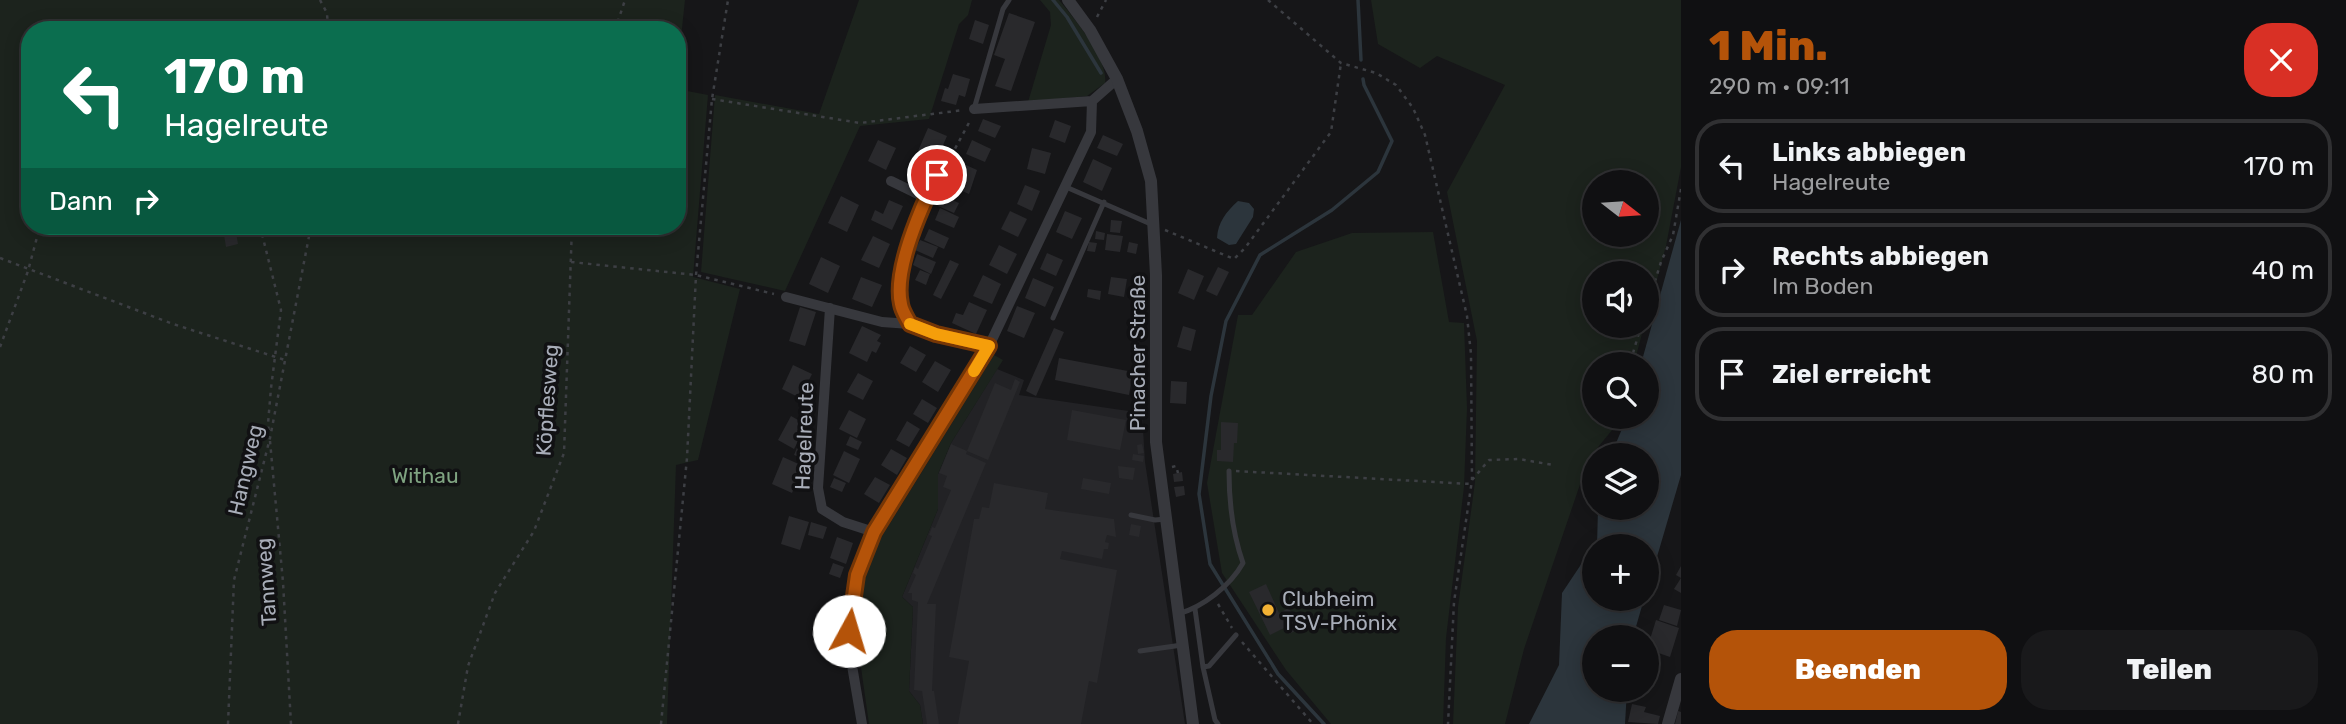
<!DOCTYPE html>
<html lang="de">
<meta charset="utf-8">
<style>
:root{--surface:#101012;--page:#19191b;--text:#f1f3f6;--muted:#9c9d9f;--line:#303032;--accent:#b45309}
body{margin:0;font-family:Rubik,sans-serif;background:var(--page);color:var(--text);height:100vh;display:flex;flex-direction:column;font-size:26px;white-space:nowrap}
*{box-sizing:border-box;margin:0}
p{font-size:23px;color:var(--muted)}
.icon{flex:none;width:38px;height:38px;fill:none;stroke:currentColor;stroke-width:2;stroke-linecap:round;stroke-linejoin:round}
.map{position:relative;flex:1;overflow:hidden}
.drawer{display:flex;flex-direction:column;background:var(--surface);width:665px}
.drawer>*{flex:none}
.top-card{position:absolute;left:21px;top:21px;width:665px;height:214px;border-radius:28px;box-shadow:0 4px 18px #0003,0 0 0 2px var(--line);background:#0b6e4f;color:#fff;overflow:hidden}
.needle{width:46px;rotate:107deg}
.buttons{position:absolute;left:1582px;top:170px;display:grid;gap:14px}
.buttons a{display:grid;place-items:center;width:77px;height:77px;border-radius:50%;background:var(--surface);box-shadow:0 4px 18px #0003,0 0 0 2px var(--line);font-size:35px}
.pin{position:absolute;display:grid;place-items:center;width:60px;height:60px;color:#fff;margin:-30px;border:4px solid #fff;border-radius:50%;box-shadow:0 2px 7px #0007}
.me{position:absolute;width:77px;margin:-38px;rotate:6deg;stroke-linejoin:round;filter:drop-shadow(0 0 5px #0008)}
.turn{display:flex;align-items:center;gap:24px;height:147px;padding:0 28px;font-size:32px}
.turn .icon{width:91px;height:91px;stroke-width:2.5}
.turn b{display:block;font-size:49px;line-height:60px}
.then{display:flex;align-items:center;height:66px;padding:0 28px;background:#0003;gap:14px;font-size:26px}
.round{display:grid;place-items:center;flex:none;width:74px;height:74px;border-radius:28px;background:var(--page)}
.overview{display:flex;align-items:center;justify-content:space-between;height:119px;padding:0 28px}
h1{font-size:42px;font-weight:800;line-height:52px;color:var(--accent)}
.cta{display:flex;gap:14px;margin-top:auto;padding:14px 28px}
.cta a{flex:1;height:80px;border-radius:28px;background:var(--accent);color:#fff;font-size:28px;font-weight:800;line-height:80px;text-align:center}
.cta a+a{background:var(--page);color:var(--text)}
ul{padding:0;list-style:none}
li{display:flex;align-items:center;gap:21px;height:94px;margin:0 14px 10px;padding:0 14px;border:4px solid var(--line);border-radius:28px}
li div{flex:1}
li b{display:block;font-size:26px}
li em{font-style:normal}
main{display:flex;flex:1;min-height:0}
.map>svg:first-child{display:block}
.built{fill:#222225}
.green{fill:#1c231d;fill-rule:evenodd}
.water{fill:#2c353c}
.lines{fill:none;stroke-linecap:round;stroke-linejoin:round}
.stream{stroke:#2c353c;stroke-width:3.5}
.building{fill:#29292c}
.path{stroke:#3d3f44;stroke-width:2.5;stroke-dasharray:3.5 5;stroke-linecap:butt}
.service{stroke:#37383d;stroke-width:5}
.minor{stroke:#37383d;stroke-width:10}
.tertiary{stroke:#37383d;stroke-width:12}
.route-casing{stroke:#753606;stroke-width:18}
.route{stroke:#b45309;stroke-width:12}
.slow{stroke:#f59e0b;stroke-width:12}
.poi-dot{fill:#f2b134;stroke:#111113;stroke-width:2.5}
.labels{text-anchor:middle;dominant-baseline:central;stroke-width:7;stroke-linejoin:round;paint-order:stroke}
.street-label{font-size:21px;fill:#a8adb8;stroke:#111113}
.park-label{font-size:21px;fill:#7fa381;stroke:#111113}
.poi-label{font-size:21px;fill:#a8adb8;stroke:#111113;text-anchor:start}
</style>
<main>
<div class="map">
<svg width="1681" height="724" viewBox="0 0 1681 724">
<rect width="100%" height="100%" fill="#161618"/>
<path class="built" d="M997 369 1024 380 1019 395 1142 413 1145 462 1185 724H923L920 705 909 691 913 607 902 597 938 509V474L951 443Z"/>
<path class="green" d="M0 0H685L677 76V30H30V226H677V89L708 95 693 277 740 289 698 460 676 465 667 724H0Z
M859 0H972L968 15 959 24 929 119 860 126 785 291 701 272 715 95 819 114Z
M1040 0H1059C1074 18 1109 60 1105 83L1087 96 1028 102 1051 25 1050 12Z
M1371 0H1681V167L1666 246 1647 316V273H1594V326H1644L1634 364H1594V416L1620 417 1618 423 1589 458 1524 649 1505 724H1453L1458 607 1475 482 1477 341 1447 192 1505 85 1437 56 1420 68 1378 44ZM1594 182H1647V234H1594Z
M1433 232 1449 322 1464 323 1467 408 1464 487 1446 638 1443 724H1331L1286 670 1222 573 1207 483 1238 315H1252L1296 252 1352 233Z
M994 355 1003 360 951 443 938 474V509L902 597 913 607 909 691 920 705 923 724H869L856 632 862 574 876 546Z"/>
<path class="water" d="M1238 201 1249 203 1254 209 1253 217 1236 244 1229 245 1217 238C1218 222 1226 212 1238 201Z
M1681 220V475L1647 591V546H1597L1598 508H1647V455H1611L1627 417 1647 416V364H1641Z
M1594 549V598L1644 599 1633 637H1594V690H1627L1625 724H1529L1559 665 1562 593 1584 560Z"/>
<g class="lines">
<path class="stream" d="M1053 0 1067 17 1101 73
M1358 0 1361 60
M1324 724 1278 674 1210 564 1199 494 1211 396 1226 321 1260 255 1332 210 1378 172 1392 141 1364 85 1363 79"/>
</g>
<path class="building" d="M1009 13 1035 22 1011 91 995 86 1005 59 994 55Z
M975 20 989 25 983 44 969 39Z
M953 74 970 79 965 97 959 95 956 105 941 101 945 88 948 89Z
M983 119 1001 126 995 138 978 131Z
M1055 120 1071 126 1065 143 1049 137Z
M928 128 947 136 937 159 918 151Z
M1103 135 1123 144 1117 156 1097 148Z
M878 140 896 148 886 170 868 161Z
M972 140 991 149 985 162 966 154Z
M1032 148 1051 153 1045 174 1027 169Z
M1093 159 1112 168 1102 191 1083 182Z
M957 161 977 170 969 194 951 186 957 173 953 171Z
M1025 185 1040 191 1032 211 1017 204Z
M841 196 859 205 847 232 828 223Z
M943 196 959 203 954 213 938 206Z
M889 200 903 206 892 230 871 220 875 210 883 214Z
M940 208 959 217 954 228 935 220Z
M1010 211 1027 219 1018 237 1001 229Z
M1065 211 1082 218 1072 239 1056 232Z
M1111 220 1122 221 1120 233 1110 232Z
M235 227 238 244 226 247 223 229Z
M929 229 949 238 944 249 924 240Z
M1096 231 1105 233 1104 240 1095 239Z
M1107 234 1123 236 1120 252 1105 250Z
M873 236 890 244 879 268 861 260Z
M920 240 938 247 933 258 915 250Z
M1089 242 1097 243 1095 252 1087 251Z
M1129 242 1138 244 1136 254 1127 252Z
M999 245 1017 254 1007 274 989 265Z
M1047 253 1063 260 1056 276 1040 269Z
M917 254 936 262 931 274 913 265Z
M821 257 840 266 828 293 809 284Z
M950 260 959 264 941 299 933 295Z
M1218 267 1229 272 1217 296 1206 291Z
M1188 269 1204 276 1194 300 1178 293Z
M920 270 930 274 926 285 915 280Z
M983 275 1001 284 992 304 973 296Z
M861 277 882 285 872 307 852 299Z
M1111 277 1127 279 1124 297 1108 294Z
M1033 278 1054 287 1045 307 1025 298Z
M1088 289 1101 291 1100 300 1087 297Z
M969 302 987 310 976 334 952 323 956 313 963 315Z
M1017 306 1035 313 1024 338 1007 331Z
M800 307 816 312 805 346 789 341Z
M862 326 881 335 877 341 881 343 876 353 872 351 867 362 849 353Z
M1183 326 1196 330 1191 351 1177 347Z
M1054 328 1064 332 1036 396 1026 391Z
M910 346 926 355 916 372 900 363Z
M1059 358 1133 372 1129 395 1055 380Z
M935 361 951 370 938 392 922 382Z
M793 365 812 374 800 398 782 389Z
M858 373 873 381 863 400 847 392Z
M1015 379 1020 382 988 460 967 451 995 383 1011 390Z
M1171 381 1187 382 1186 404 1170 403Z
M922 399 937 408 928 423 913 414Z
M849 410 866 419 857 438 839 429Z
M1072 410 1126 420 1120 450 1067 440Z
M791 416 807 425 794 449 778 440Z
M907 421 920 429 909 447 896 440Z
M1221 422 1238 423 1237 443H1234L1233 462 1217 461V450H1221Z
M850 436 862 442 858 450 846 445Z
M951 444 967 451 966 454 986 463 927 604H936L932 691H934L939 724H927L922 691 914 690 918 602 912 600V593H908L916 575 913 573 915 567 918 569 932 536 929 535 932 527 935 528 951 490 943 487 947 476 939 473Z
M1142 444 1144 453 1138 454 1137 445Z
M798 445 808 449 804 459 794 455Z
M891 449 907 458 897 475 881 465Z
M844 451 860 459 849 483 833 475Z
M1133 454 1144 456 1143 462 1132 460Z
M783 457 803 466 792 493 772 484Z
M1118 466 1135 468 1133 480 1119 478Z
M1182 472 1183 481 1174 482 1173 474Z
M875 477 890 485 879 503 864 494Z
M834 478 846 483 842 492 830 487Z
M1083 478 1111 483 1109 494 1081 489Z
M994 483 1048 493 1045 509 1114 519 1116 537 1107 535 1105 542 1109 543 1108 549H1104L1102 559 1062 551 1060 559 1117 570 1097 683 1089 681 1081 724H958L969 661 949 657 974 519H979L982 507 989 508Z
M1184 486 1185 495 1176 497 1174 487Z
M789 516 809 522 800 550 781 544Z
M811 522 827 527 823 539 808 535Z
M1131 524 1141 526 1139 537 1129 535Z
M837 537 853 543 846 564 830 558Z
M833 563 844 567 840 578 829 574Z
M1681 566V593L1674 589 1681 578 1676 575Z
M1266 584 1279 613 1289 608 1299 629 1289 634 1286 627 1270 635 1249 592Z
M1664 605 1681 610 1677 626 1659 620Z
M1656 620 1679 628 1670 657 1647 649Z
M1632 704 1646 707 1644 712 1660 716 1658 724 1628 722Z
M1678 711 1681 712V724H1675Z"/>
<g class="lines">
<path class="path" d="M320 0 327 13 328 30
M1268 0 1341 63 1376 73 1396 85 1413 108 1425 135 1467 316 1471 354 1472 480 1454 602 1448 724
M1097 17 1106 0
M615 30 625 0
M712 99 860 123 964 110
M943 171 971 119
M260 226 281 310 271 388 268 424 269 435
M1165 230 1234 259 1245 248 1331 132 1341 63
M0 258 173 324 285 360
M571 262 696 275 774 294
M1647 306 1661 262 1673 235 1681 189
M0 347 28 271 40 226
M1633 353 1641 326
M270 441 283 582 291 724
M1172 467 1176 466 1178 473
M1236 471 1471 484
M1472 480 1489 460 1519 459 1553 465
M1218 604 1232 628
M1242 642 1313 724
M228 724 234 580 270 438 311 226
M458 724 468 666 495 593 534 531 564 453 572 226
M661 724 687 458 696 275 712 99 728 0"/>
<path class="service" d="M974 109 1003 9 1009 0
M1066 187 1153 225
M926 198 937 175
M1053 318 1104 202
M1131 515 1155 520 1166 519
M1195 609 1203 667 1215 720 1218 724
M1178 614C1203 607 1230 586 1243 563 1232 532 1229 503 1229 471
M1140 651 1182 645
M1203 667 1209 666 1236 635"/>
<path class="minor" d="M974 109 1092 101
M891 181 926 198 901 269V304L910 324
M786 297 882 322 910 324 936 334 989 346
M830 308 818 488 822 509 843 522 874 532
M862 724 849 648 850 614 857 575 874 532 989 346 1091 132 1092 101 1117 79"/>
<path class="tertiary" d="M1068 0 1090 30 1117 79 1137 131 1151 181 1156 275V442L1193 724
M1668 724 1681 679"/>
</g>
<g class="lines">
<defs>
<path id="route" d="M849 631 857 575 874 532 989 346 936 334 910 324C907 318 902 311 901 304 893 269 922 206 937 175"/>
</defs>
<use href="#route" class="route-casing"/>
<use href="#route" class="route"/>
<path class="slow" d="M910 324 936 334 989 346 974 371"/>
</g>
<circle class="poi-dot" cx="1268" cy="610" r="7"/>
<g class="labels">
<g class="street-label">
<text transform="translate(1137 353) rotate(-90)">Pinacher Straße</text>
<text transform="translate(547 400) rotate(-86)">Köpflesweg</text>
<text transform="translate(804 436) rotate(-88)">Hagelreute</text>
<text transform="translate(245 470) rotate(-77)">Hangweg</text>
<text transform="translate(266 582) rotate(-94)">Tannweg</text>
</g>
<g class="park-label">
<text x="425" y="475">Withau</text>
</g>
<g class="poi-label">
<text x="1282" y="598">Clubheim<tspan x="1282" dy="24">TSV-Phönix</tspan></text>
</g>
</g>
</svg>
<div class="buttons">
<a><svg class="needle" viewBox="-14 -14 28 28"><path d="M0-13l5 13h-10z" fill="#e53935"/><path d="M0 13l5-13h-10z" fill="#9c9d9f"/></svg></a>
<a><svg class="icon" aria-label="sound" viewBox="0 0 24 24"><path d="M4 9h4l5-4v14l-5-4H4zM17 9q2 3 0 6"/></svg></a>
<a><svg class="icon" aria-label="search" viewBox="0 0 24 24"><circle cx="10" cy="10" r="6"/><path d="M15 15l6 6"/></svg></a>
<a><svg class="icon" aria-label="layers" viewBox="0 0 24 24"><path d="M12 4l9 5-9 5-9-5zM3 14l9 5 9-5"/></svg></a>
<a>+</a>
<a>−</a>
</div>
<div class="pin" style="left:937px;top:175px;background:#d93025"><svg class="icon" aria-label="arrive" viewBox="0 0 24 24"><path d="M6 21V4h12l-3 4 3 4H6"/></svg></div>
<svg class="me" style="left:849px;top:631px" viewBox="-20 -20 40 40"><circle r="19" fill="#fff"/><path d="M0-13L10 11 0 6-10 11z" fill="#b45309"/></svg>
<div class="top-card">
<div class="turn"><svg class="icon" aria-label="left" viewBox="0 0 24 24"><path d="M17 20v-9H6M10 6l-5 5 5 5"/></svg><div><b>170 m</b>Hagelreute</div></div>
<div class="then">Dann<svg class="icon" aria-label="right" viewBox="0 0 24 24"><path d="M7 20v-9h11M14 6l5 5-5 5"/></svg></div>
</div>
</div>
<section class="drawer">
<div class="overview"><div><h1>1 Min.</h1><p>290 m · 09:11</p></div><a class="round" style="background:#d93025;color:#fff"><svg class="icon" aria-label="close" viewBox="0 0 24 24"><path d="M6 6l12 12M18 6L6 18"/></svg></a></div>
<ul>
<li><svg class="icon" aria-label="left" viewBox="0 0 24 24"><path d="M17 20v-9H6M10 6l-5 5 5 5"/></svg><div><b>Links abbiegen</b><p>Hagelreute</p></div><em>170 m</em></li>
<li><svg class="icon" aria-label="right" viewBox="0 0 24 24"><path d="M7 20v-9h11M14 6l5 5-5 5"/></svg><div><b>Rechts abbiegen</b><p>Im Boden</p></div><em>40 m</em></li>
<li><svg class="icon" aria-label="arrive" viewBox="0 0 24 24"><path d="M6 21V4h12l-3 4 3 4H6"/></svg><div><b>Ziel erreicht</b></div><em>80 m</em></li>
</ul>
<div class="cta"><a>Beenden</a><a>Teilen</a></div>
</section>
</main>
